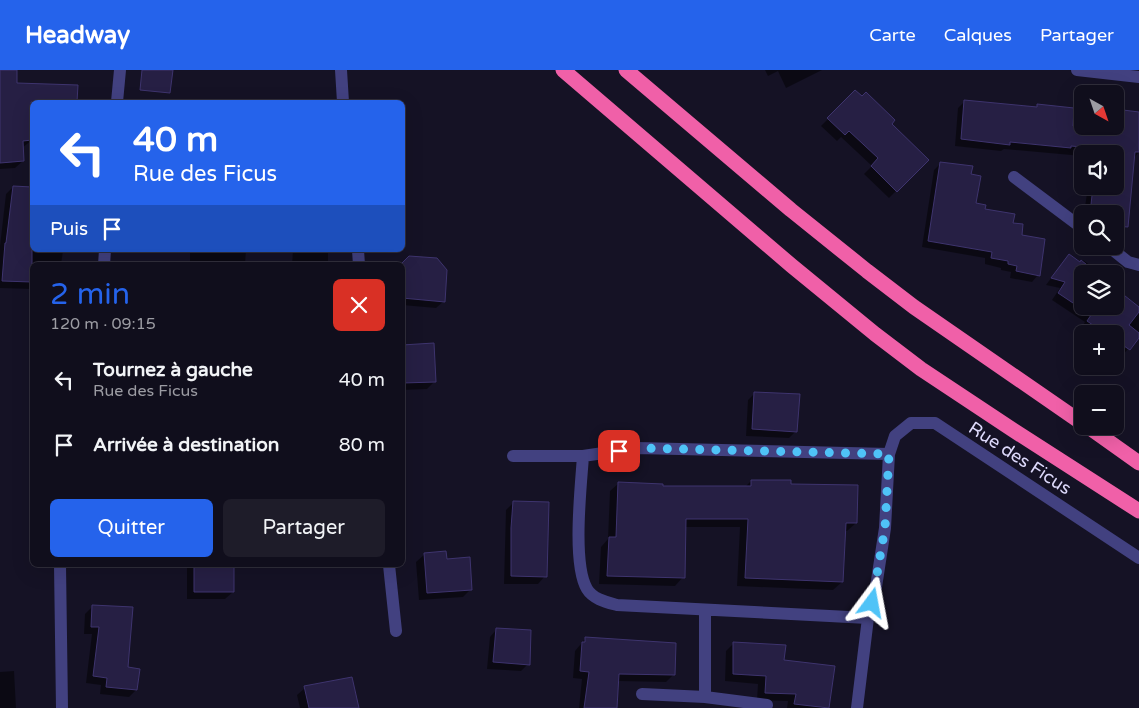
<!DOCTYPE html>
<html lang="fr">
<meta charset="utf-8">
<style>
:root{--surface:#100e1c;--page:#1e1c29;--text:#f1f3f6;--muted:#9c9ca3;--line:#302e3b;--accent:#2563eb}
body{margin:0;font-family:"Varela Round",sans-serif;background:var(--page);color:var(--text);height:100vh;display:flex;flex-direction:column;font-size:19px;white-space:nowrap}
*{box-sizing:border-box;margin:0}
p{font-size:16px;color:var(--muted)}
.icon{flex:none;width:28px;height:28px;fill:none;stroke:currentColor;stroke-width:2;stroke-linecap:round;stroke-linejoin:round}
.map{position:relative;flex:1;overflow:hidden}
.side{position:absolute;left:30px;top:192px;width:375px;height:305px;display:flex;flex-direction:column;background:var(--surface);border-radius:8px;box-shadow:0 5px 20px #0002,0 0 0 1px var(--line)}
.side>*{flex:none}
.top-card{position:absolute;left:30px;top:30px;width:375px;height:152px;border-radius:8px;box-shadow:0 5px 20px #0002,0 0 0 1px var(--line);background:#2563eb;color:#fff;overflow:hidden}
.needle{width:32px;rotate:140deg}
.controls{position:absolute;left:1074px;top:15px;display:grid;gap:10px}
.controls a{display:grid;place-items:center;width:50px;height:50px;border-radius:8px;background:var(--surface);box-shadow:0 5px 20px #0002,0 0 0 1px var(--line);font-size:25px}
.pin{position:absolute;display:grid;place-items:center;width:42px;height:42px;color:#fff;margin:-21px;border-radius:10px;box-shadow:0 2px 8px #0006}
.me{position:absolute;width:55px;margin:-28px;rotate:13deg;stroke-linejoin:round;filter:drop-shadow(0 0 4px #0008)}
.turn{display:flex;align-items:center;gap:18px;height:105px;padding:0 20px;font-size:22px}
.turn .icon{width:65px;height:65px;stroke-width:2.5}
.turn b{display:block;font-size:35px;line-height:42px}
.then{display:flex;align-items:center;height:48px;padding:0 20px;background:#0003;gap:10px;font-size:19px}
.round{display:grid;place-items:center;flex:none;width:52px;height:52px;border-radius:8px;background:var(--page)}
.head{display:flex;align-items:center;justify-content:space-between;height:85px;padding:0 20px}
h1{font-size:30px;font-weight:600;line-height:38px;color:var(--accent)}
.button{display:flex;gap:10px;margin-top:auto;padding:10px 20px}
.button a{flex:1;height:58px;border-radius:8px;background:var(--accent);color:#fff;font-size:20px;font-weight:600;line-height:58px;text-align:center}
.button a+a{background:var(--page);color:var(--text)}
ul{padding:0;list-style:none}
li{display:flex;align-items:center;gap:15px;height:65px;padding:0 20px}
li div{flex:1}
li b{display:block;font-size:19px}
li em{font-style:normal}
header{display:flex;align-items:center;gap:30px;box-sizing:border-box;height:70px;padding:0 25px;background:var(--accent);color:#fff}
header strong{font-size:24px}
nav{display:flex;gap:28px;margin-inline-start:auto;font-size:18px}
.map>svg:first-child{display:block}
.shadow{fill:#0007}
.building{fill:#261f44;stroke:#3e346e}
.lines{fill:none;stroke-linecap:round;stroke-linejoin:round}
.street{stroke:#424180;stroke-width:12}
.highway{stroke:#f060a8;stroke-width:15}
.route{stroke:#4fc3f7;stroke-width:9;stroke-dasharray:0 16.2}
.labels{text-anchor:middle;dominant-baseline:central;stroke-width:4;stroke-linejoin:round;paint-order:stroke}
.street-label{font-size:18px;fill:#ddd9fb;stroke:#151225}
</style>
<header>
<strong>Headway</strong>
<nav><a>Carte</a><a>Calques</a><a>Partager</a></nav>
</header>
<div class="map">
<svg width="1139" height="638" viewBox="0 0 1139 638">
<rect width="100%" height="100%" fill="#151225"/>
<path class="shadow" d="M0 0H12L16 14 76 16V32H32V70L22 78 23 91 15 98 0 99Z
M765 0H822L786 18 778 1 768 6Z
M855 22 891 54 927 90 889 128 864 104 872 96 841 67 837 71 821 56Z
M965 31 1034 38 1038 35 1082 40V56H1115V41L1139 43V82L1134 88 1115 155V144H1084L1088 116H1115V84H1082V86L1004 79 1001 81 955 76 958 38Z
M941 93 970 105 975 134 1012 154 1020 166 1038 205 1032 212 1010 208 1011 202 1001 200V198L985 194V188L922 177 934 100Z
M13 117 32 118V180H63L61 195H32V219L0 218V176L6 124Z
M190 180H246L245 195H190Z
M293 180H328V195H292Z
M410 187 444 231 436 238 402 235V195Z
M1083 190 1102 204H1082V236H1115V220L1139 239V266L1122 286 1115 281V264H1091L1082 257 1085 252 1052 230 1060 218 1046 215 1063 192 1079 193Z
M402 276 435 311 427 319 402 320Z
M755 323 796 361 789 368 746 366 748 330Z
M751 411 790 415 856 453 847 461H844L842 512 833 520 737 516 740 457H685L683 507 675 516 599 514 601 477 608 469 610 421 619 413 662 417H745Z
M514 432 545 506 538 514H504L506 440Z
M425 484 471 519 463 527 419 530 416 492Z
M187 495H233V522L225 529H187Z
M93 536 127 598 136 620 129 627 100 624 101 615 86 613 92 564H84L85 544Z
M496 560 528 594 521 601 487 599 490 567Z
M585 569 673 605 666 612 618 611 616 638H579L582 609 573 608 575 581Z
M734 573 782 591 828 638H787L788 631 757 630 758 614 725 611 726 581Z
M14 601 16 638H0V602Z
M305 618 358 638H300L297 625Z"/>
<path class="building" d="M0 0H17V13L78 15 77 32H31L32 70 23 71 24 91 0 93Z
M142 0H173L170 23 140 20Z
M855 20 862 26 866 22 895 50 892 54 929 90 897 122 871 96 878 88 849 61 845 65 827 48Z
M964 30 1037 37V34L1074 38 1073 56H1115V39L1139 42V82H1135L1128 157 1115 156V144H1090L1093 116H1115V80L1071 76V78L1010 72V75L961 69Z
M940 92 973 96 971 104 981 106 976 133 986 135 985 139 1015 144 1013 153 1023 154 1022 165 1045 169 1040 206 1016 201 1017 196 1008 194V191L991 188 992 182 928 171Z
M13 116 32 117V212L2 211 5 173H6Z
M1069 184 1080 192 1081 190 1098 204H1082V236H1115V218L1139 237V242L1129 255 1139 263V268L1130 280 1115 270V264H1106L1087 251 1091 245 1058 223 1065 212 1051 208Z
M409 186 437 188 447 200 445 232 402 228V193Z
M434 273 436 312 402 313V275Z
M754 322 800 324 797 362 752 359Z
M751 410H791V414L858 415 857 453H846L843 512 745 508 748 449H686L685 508 607 506 609 467H616L618 412 663 414V416H751Z
M513 431 549 432 547 507 511 506V458Z
M446 481 447 489 470 487 472 520 427 523 424 483Z
M194 495H234V522H194Z
M92 535 133 537 128 597 140 599 137 620 106 617 107 608 93 606 99 557H91Z
M496 558 531 560 530 595 493 592Z
M585 567 676 573 675 605 619 604 617 638H584L589 602 580 601 582 572H585Z
M733 572 786 575 784 590 835 596 829 638 794 634 796 624 765 623 766 606 733 604Z
M352 607 359 638H309L304 616Z"/>
<g class="lines">
<path class="street" d="M341 0 343 32
M1077 0 1139 7
M117 32 120 0
M1014 107 1082 158
M1108 176 1128 192 1139 195
M358 180 359 195
M104 195 105 180
M513 386H583L637 378 889 384
M583 386C581 416 572 494 587 519 593 529 606 532 617 535L868 548
M60 495 62 638
M389 495 396 561
M642 624 705 627 767 635
M705 627V541
M857 638 868 548 876 517 885 458 889 384 895 366 911 353H935L1139 488"/>
<path class="highway" d="M563 0 792 196 875 264 921 299 1013 360 1139 441
M626 0 791 140 867 201 914 237 1082 353
M1087 356 1139 393"/>
</g>
<g class="lines">
<path class="route" d="M619 381 637 378 889 384 885 458 872 533"/>
</g>
<g class="labels">
<g class="street-label">
<text transform="translate(1020 388) rotate(33)">Rue des Ficus</text>
</g>
</g>
</svg>
<div class="controls">
<a><svg class="needle" viewBox="-14 -14 28 28"><path d="M0-13l5 13h-10z" fill="#e53935"/><path d="M0 13l5-13h-10z" fill="#9c9ca3"/></svg></a>
<a><svg class="icon" aria-label="sound" viewBox="0 0 24 24"><path d="M4 9h4l5-4v14l-5-4H4zM17 9q2 3 0 6"/></svg></a>
<a><svg class="icon" aria-label="search" viewBox="0 0 24 24"><circle cx="10" cy="10" r="6"/><path d="M15 15l6 6"/></svg></a>
<a><svg class="icon" aria-label="layers" viewBox="0 0 24 24"><path d="M12 4l9 5-9 5-9-5zM3 14l9 5 9-5"/></svg></a>
<a>+</a>
<a>−</a>
</div>
<div class="pin" style="left:619px;top:381px;background:#d93025"><svg class="icon" aria-label="arrive" viewBox="0 0 24 24"><path d="M6 21V4h12l-3 4 3 4H6"/></svg></div>
<svg class="me" style="left:872px;top:533px" viewBox="-20 -20 40 40"><path d="M0-17L14 15 0 8-14 15z" fill="#4fc3f7" stroke="#fff" stroke-width="4"/></svg>
<div class="top-card">
<div class="turn"><svg class="icon" aria-label="left" viewBox="0 0 24 24"><path d="M17 20v-9H6M10 6l-5 5 5 5"/></svg><div><b>40 m</b>Rue des Ficus</div></div>
<div class="then">Puis<svg class="icon" aria-label="arrive" viewBox="0 0 24 24"><path d="M6 21V4h12l-3 4 3 4H6"/></svg></div>
</div>
<section class="side">
<div class="head"><div><h1>2 min</h1><p>120 m · 09:15</p></div><a class="round" style="background:#d93025;color:#fff"><svg class="icon" aria-label="close" viewBox="0 0 24 24"><path d="M6 6l12 12M18 6L6 18"/></svg></a></div>
<ul>
<li><svg class="icon" aria-label="left" viewBox="0 0 24 24"><path d="M17 20v-9H6M10 6l-5 5 5 5"/></svg><div><b>Tournez à gauche</b><p>Rue des Ficus</p></div><em>40 m</em></li>
<li><svg class="icon" aria-label="arrive" viewBox="0 0 24 24"><path d="M6 21V4h12l-3 4 3 4H6"/></svg><div><b>Arrivée à destination</b></div><em>80 m</em></li>
</ul>
<div class="button"><a>Quitter</a><a>Partager</a></div>
</section>
</div>
